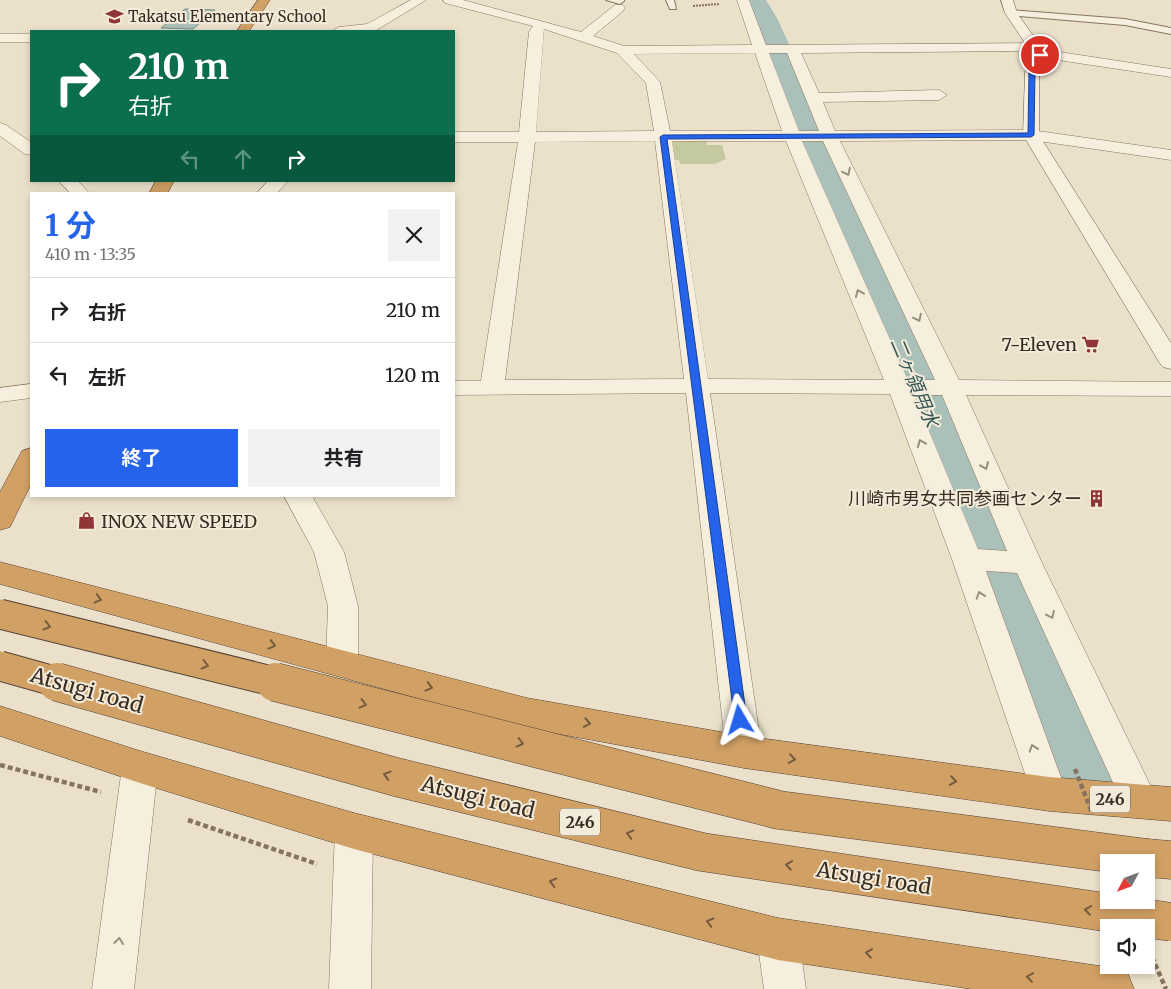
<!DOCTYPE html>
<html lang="ja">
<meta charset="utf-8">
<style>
:root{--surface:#fff;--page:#f2f2f2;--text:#202124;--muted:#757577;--line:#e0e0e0;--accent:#2563eb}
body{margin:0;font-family:Merriweather,"Noto Sans JP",serif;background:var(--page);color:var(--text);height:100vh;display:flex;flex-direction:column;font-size:19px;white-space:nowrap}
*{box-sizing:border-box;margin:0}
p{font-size:16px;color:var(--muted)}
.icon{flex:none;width:28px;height:28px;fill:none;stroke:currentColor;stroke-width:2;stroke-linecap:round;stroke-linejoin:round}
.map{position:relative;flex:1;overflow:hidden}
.sheet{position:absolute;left:30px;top:192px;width:425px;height:305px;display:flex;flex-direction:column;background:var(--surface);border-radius:0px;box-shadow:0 2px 8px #0003}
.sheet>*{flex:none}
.hud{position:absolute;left:30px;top:30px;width:425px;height:152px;border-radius:0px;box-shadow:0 2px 8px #0003;background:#0b6e4f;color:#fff;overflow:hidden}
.needle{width:32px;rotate:229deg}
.fabs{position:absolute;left:1100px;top:854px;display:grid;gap:10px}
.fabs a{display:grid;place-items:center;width:55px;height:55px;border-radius:0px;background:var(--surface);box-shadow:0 2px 8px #0003;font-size:25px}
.pin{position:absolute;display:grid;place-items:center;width:42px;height:42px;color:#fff;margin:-21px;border:2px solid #fff;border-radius:50%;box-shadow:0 1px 5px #0007}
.me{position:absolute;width:55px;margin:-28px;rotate:353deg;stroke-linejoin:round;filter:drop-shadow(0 0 4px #0008)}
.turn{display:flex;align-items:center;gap:18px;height:105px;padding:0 15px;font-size:22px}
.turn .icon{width:65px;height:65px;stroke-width:2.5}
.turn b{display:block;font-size:35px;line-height:42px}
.lanes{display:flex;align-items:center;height:48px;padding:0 15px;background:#0003;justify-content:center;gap:25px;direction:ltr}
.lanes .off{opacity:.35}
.round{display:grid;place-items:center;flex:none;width:52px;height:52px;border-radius:0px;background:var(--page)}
.summary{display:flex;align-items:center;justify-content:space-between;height:85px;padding:0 15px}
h1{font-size:30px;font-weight:700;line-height:38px;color:var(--accent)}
.cta{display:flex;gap:10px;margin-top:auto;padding:10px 15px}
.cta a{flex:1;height:58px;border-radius:0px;background:var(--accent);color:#fff;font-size:20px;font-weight:700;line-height:58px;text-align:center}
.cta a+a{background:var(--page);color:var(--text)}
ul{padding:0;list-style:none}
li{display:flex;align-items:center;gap:15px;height:65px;padding:0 15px;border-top:1px solid var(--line)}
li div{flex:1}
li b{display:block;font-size:19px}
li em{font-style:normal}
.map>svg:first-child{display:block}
.green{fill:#c5c99f}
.water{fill:#abc0b9;stroke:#728e87}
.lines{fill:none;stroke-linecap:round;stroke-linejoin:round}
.river{fill:#abc0b9;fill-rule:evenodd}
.lane-casing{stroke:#877460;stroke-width:2}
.street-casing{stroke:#877460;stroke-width:1}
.secondary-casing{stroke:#695543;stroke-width:1}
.highway-casing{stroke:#554334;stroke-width:1}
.path-far1{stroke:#877460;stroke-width:2;stroke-dasharray:2 1;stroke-linecap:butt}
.path{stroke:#877460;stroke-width:4.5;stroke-dasharray:5 3;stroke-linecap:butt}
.lane{fill:#f6efdd;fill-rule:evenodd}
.street{fill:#f6efdd;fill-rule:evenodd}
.secondary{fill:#f6efdd;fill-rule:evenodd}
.highway{fill:#d1a065;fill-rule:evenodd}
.highway-bridge-far1-casing{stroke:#554334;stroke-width:31;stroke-linecap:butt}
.highway-bridge-casing{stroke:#554334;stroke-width:39;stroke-linecap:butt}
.path-bridge{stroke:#877460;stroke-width:4.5;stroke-dasharray:5 3;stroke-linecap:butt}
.highway-bridge-far1{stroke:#d1a065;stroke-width:29}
.highway-bridge{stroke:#d1a065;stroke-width:38}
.oneway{stroke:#988e80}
.oneway2{stroke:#765b3d}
.route{fill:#2563eb;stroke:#184099}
.labels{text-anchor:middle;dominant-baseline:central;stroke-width:4;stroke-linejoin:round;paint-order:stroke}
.far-poi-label{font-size:15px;fill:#392d22;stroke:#f3ebda;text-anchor:start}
.shield{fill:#f3ebda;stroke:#716659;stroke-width:1}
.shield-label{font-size:16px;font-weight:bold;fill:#392d22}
.poi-label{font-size:18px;fill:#392d22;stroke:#f3ebda;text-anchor:end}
.water-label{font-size:19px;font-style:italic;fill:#335754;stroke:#f3ebda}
.near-street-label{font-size:21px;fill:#392d22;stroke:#f3ebda}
</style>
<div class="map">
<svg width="1171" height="989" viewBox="0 0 1171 989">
<rect width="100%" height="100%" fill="#ebe1cb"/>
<path class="green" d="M706 141 707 145H722L726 159 715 164H680L679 160H672L668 142Z"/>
<path class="water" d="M185 9 215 10 193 29 161 28Z"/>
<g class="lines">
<path class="river" d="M738 0H766L777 18 1005 517 1126 760 1114 786 1085 797 1056 786 939 517 747 18Z"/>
<defs>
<path id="lane" d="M606 0H624V1L620 4Z
M666 0H674L676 9H670Z
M1011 10 1125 19 1171 28V34L1125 25 1008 15V11Z"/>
<path id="street" d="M411 0H426L375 31H332L339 27 367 24Z
M443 0H463L581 32 615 5H623L625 8 623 11 593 36 624 46 752 45 737 0H749L766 45 1035 43 1040 44V49L1171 69V77L1038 57 1033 56 1032 51 801 53 819 93 939 90 947 95 939 100 823 102 835 131 1031 130 1171 150V160L1031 140 840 141 959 380 1171 382V396L966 395 1042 563 1158 801 1153 813 1140 818 1127 813 1017 573 986 571 1067 794 1062 806 1049 811 1036 806 952 559 890 394 710 393 762 752 757 763 744 768 731 763 726 752 686 393 454 395V381H481L518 142H454V132H519L529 32 533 26 445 3ZM544 29 617 53 646 83 654 131 536 132ZM755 53 782 131H670L660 82 634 54ZM769 53H787L819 131H799ZM655 141 684 379 505 380 535 142ZM672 141H786L884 380 708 379ZM802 141H823L935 380H908ZM914 395H942L1007 551 978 549Z
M0 34H31V42H0Z
M0 123 6 125 31 142V155L25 154 0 136Z
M59 181H78L90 194H71Z
M268 181H288L276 194H256Z
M31 384V398L0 402V388Z
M284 496H312L344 552 358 606V664L354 673 342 677 330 673 326 664 328 606 314 552Z
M140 751 153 756 158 767 134 989H92L122 767 127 756Z
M354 813 367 818 373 831 371 989H329L335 831 341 818Z
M778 918 793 924 799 939 806 989H764L757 939 763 924Z"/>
<path id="secondary" d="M1001 0H1013L1017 13 1047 55 1039 72V135L1171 343V369L1163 367 1159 362 1023 135 1025 72 1033 55 1005 13Z"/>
<path id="highway" d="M258 0H270L249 31H237Z
M156 181H174L167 194H149Z
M31 448V484L10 527 0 530V492L22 451Z
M0 562 527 698 744 736 1049 777 1171 787V821L1049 811 744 768 527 728 0 584Z
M0 706 140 751 354 813 778 918 1113 968 1128 974 1134 989H972L778 960 354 849 140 783 0 736Z
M1147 839 1171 841V879L1147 877 1146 862H1130L1128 858 1133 845Z"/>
</defs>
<use href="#lane" class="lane-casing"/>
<use href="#street" class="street-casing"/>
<use href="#secondary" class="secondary-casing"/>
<use href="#highway" class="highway-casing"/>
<path class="path-far1" d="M693 6 719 4"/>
<path class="path" d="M0 765 101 792
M188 820 317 864
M1152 957 1166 989"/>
<use href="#lane" class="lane"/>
<use href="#street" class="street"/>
<use href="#secondary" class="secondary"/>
<use href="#highway" class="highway"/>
<defs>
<path id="highway-bridge-far1" d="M0 614 280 683
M0 666 61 683"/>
<path id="highway-bridge" d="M57 682 396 777 702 852 1171 922
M275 682 779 810 1147 858"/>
</defs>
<use href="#highway-bridge-far1" class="highway-bridge-far1-casing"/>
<use href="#highway-bridge" class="highway-bridge-casing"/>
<path class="path-bridge" d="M1075 769 1092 813"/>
<use href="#highway-bridge-far1" class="highway-bridge-far1"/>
<use href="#highway-bridge" class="highway-bridge"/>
</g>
<defs><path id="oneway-chevron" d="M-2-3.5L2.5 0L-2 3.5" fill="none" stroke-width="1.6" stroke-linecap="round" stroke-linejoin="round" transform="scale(1.25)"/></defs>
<g class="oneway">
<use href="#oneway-chevron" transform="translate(847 172) rotate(64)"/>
<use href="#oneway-chevron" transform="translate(859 293) rotate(-113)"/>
<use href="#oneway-chevron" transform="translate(918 318) rotate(64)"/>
<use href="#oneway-chevron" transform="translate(921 443) rotate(-112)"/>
<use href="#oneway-chevron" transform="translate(985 466) rotate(67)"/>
<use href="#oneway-chevron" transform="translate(980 595) rotate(-109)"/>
<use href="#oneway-chevron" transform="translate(1051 615) rotate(65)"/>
<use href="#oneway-chevron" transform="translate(1033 748) rotate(-109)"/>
<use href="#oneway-chevron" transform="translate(119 941) rotate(-83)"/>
</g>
<g class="oneway2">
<use href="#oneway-chevron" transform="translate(98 599) rotate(15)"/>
<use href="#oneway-chevron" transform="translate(47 626) rotate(14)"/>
<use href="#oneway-chevron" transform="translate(272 645) rotate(15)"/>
<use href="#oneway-chevron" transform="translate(205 665) rotate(14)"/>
<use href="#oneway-chevron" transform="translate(429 687) rotate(15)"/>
<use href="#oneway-chevron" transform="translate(363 704) rotate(14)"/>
<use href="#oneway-chevron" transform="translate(587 723) rotate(10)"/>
<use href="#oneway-chevron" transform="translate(520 743) rotate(14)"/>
<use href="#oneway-chevron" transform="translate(792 759) rotate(8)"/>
<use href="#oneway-chevron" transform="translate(387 775) rotate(-164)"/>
<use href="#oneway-chevron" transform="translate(953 781) rotate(8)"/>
<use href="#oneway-chevron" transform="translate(630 834) rotate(-166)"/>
<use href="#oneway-chevron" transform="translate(789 865) rotate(-171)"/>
<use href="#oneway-chevron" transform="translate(553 882) rotate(-166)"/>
<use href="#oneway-chevron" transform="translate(1088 910) rotate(-171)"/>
<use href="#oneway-chevron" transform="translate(710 922) rotate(-166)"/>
<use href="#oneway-chevron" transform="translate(869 953) rotate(-172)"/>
<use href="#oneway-chevron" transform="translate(1030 977) rotate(-172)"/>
</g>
<path class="route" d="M1040 54 1043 55 1035 72 1034 135 1031 137 667 139 747 720 745 724 740 726 735 724 660 137 663 135 1028 133 1029 72Z"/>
<defs>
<symbol id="school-bare" viewBox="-9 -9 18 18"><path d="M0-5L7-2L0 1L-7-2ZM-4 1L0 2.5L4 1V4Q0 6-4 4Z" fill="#903638" stroke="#f3ebda" stroke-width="2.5" paint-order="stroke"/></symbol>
<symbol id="supermarket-bare" viewBox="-9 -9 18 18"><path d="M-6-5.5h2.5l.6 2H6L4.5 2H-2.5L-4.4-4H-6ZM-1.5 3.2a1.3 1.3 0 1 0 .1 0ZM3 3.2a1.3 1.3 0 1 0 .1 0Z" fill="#903638" stroke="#f3ebda" stroke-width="2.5" paint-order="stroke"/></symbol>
<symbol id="building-bare" viewBox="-9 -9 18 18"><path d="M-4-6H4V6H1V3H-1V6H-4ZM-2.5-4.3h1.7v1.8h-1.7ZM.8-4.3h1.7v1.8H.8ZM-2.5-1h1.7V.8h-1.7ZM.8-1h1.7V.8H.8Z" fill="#903638" stroke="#f3ebda" stroke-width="2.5" paint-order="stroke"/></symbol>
<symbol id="shop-bare" viewBox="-9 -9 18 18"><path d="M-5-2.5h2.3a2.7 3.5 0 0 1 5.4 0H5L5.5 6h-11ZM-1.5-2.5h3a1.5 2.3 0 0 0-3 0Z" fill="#903638" stroke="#f3ebda" stroke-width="2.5" paint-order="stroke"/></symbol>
</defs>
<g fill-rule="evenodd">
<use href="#school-bare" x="102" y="4" width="25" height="25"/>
<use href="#supermarket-bare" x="1078" y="332" width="25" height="25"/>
<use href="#building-bare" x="1084" y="486" width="25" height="25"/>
<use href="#shop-bare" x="74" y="508" width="25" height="25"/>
</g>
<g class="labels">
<g class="far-poi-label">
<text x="128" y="16">Takatsu Elementary School</text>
</g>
<g class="shield">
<rect x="1090" y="785.5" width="40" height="27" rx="4"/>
<rect x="560" y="808.5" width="40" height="27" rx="4"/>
</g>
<g class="shield-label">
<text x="1110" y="799">246</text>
<text x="580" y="822">246</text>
</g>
<g class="poi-label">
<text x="1077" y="344">7-Eleven</text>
<text x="1082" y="498">川崎市男女共同参画センター</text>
<text x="101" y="521" text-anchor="start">INOX NEW SPEED</text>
</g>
<g class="water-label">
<text transform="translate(915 382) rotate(67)">二ヶ領用水</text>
</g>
<g class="near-street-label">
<text transform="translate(87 690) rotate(16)">Atsugi road</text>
<text transform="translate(478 797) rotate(14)">Atsugi road</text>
<text transform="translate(874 878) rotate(9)">Atsugi road</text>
</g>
</g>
</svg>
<div class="fabs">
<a><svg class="needle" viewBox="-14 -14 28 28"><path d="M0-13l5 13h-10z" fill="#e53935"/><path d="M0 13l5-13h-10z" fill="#757577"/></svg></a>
<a><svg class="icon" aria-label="sound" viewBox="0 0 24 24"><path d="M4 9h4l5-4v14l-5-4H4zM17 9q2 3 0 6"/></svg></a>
</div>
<div class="pin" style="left:1040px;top:55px;background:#d93025"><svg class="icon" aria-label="arrive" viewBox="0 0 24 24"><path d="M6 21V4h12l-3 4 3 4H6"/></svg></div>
<svg class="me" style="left:740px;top:720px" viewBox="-20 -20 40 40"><path d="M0-17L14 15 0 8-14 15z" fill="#2563eb" stroke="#fff" stroke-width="4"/></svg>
<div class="hud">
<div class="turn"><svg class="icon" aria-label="right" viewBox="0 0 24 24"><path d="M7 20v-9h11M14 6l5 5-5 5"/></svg><div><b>210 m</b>右折</div></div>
<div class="lanes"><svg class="icon off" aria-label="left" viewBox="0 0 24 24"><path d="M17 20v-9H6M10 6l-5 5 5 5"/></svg><svg class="icon off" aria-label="ahead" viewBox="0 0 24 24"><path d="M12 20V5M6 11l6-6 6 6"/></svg><svg class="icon" aria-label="right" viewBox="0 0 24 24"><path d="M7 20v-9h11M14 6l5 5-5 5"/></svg></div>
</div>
<section class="sheet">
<div class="summary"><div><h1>1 分</h1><p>410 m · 13:35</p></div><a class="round"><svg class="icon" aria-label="close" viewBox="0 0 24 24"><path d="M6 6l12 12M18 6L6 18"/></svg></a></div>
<ul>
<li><svg class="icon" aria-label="right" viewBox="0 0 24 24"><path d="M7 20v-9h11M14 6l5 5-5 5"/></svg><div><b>右折</b></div><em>210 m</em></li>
<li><svg class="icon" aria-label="left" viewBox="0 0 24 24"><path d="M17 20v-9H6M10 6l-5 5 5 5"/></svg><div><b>左折</b></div><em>120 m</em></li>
</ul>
<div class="cta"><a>終了</a><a>共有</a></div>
</section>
</div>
